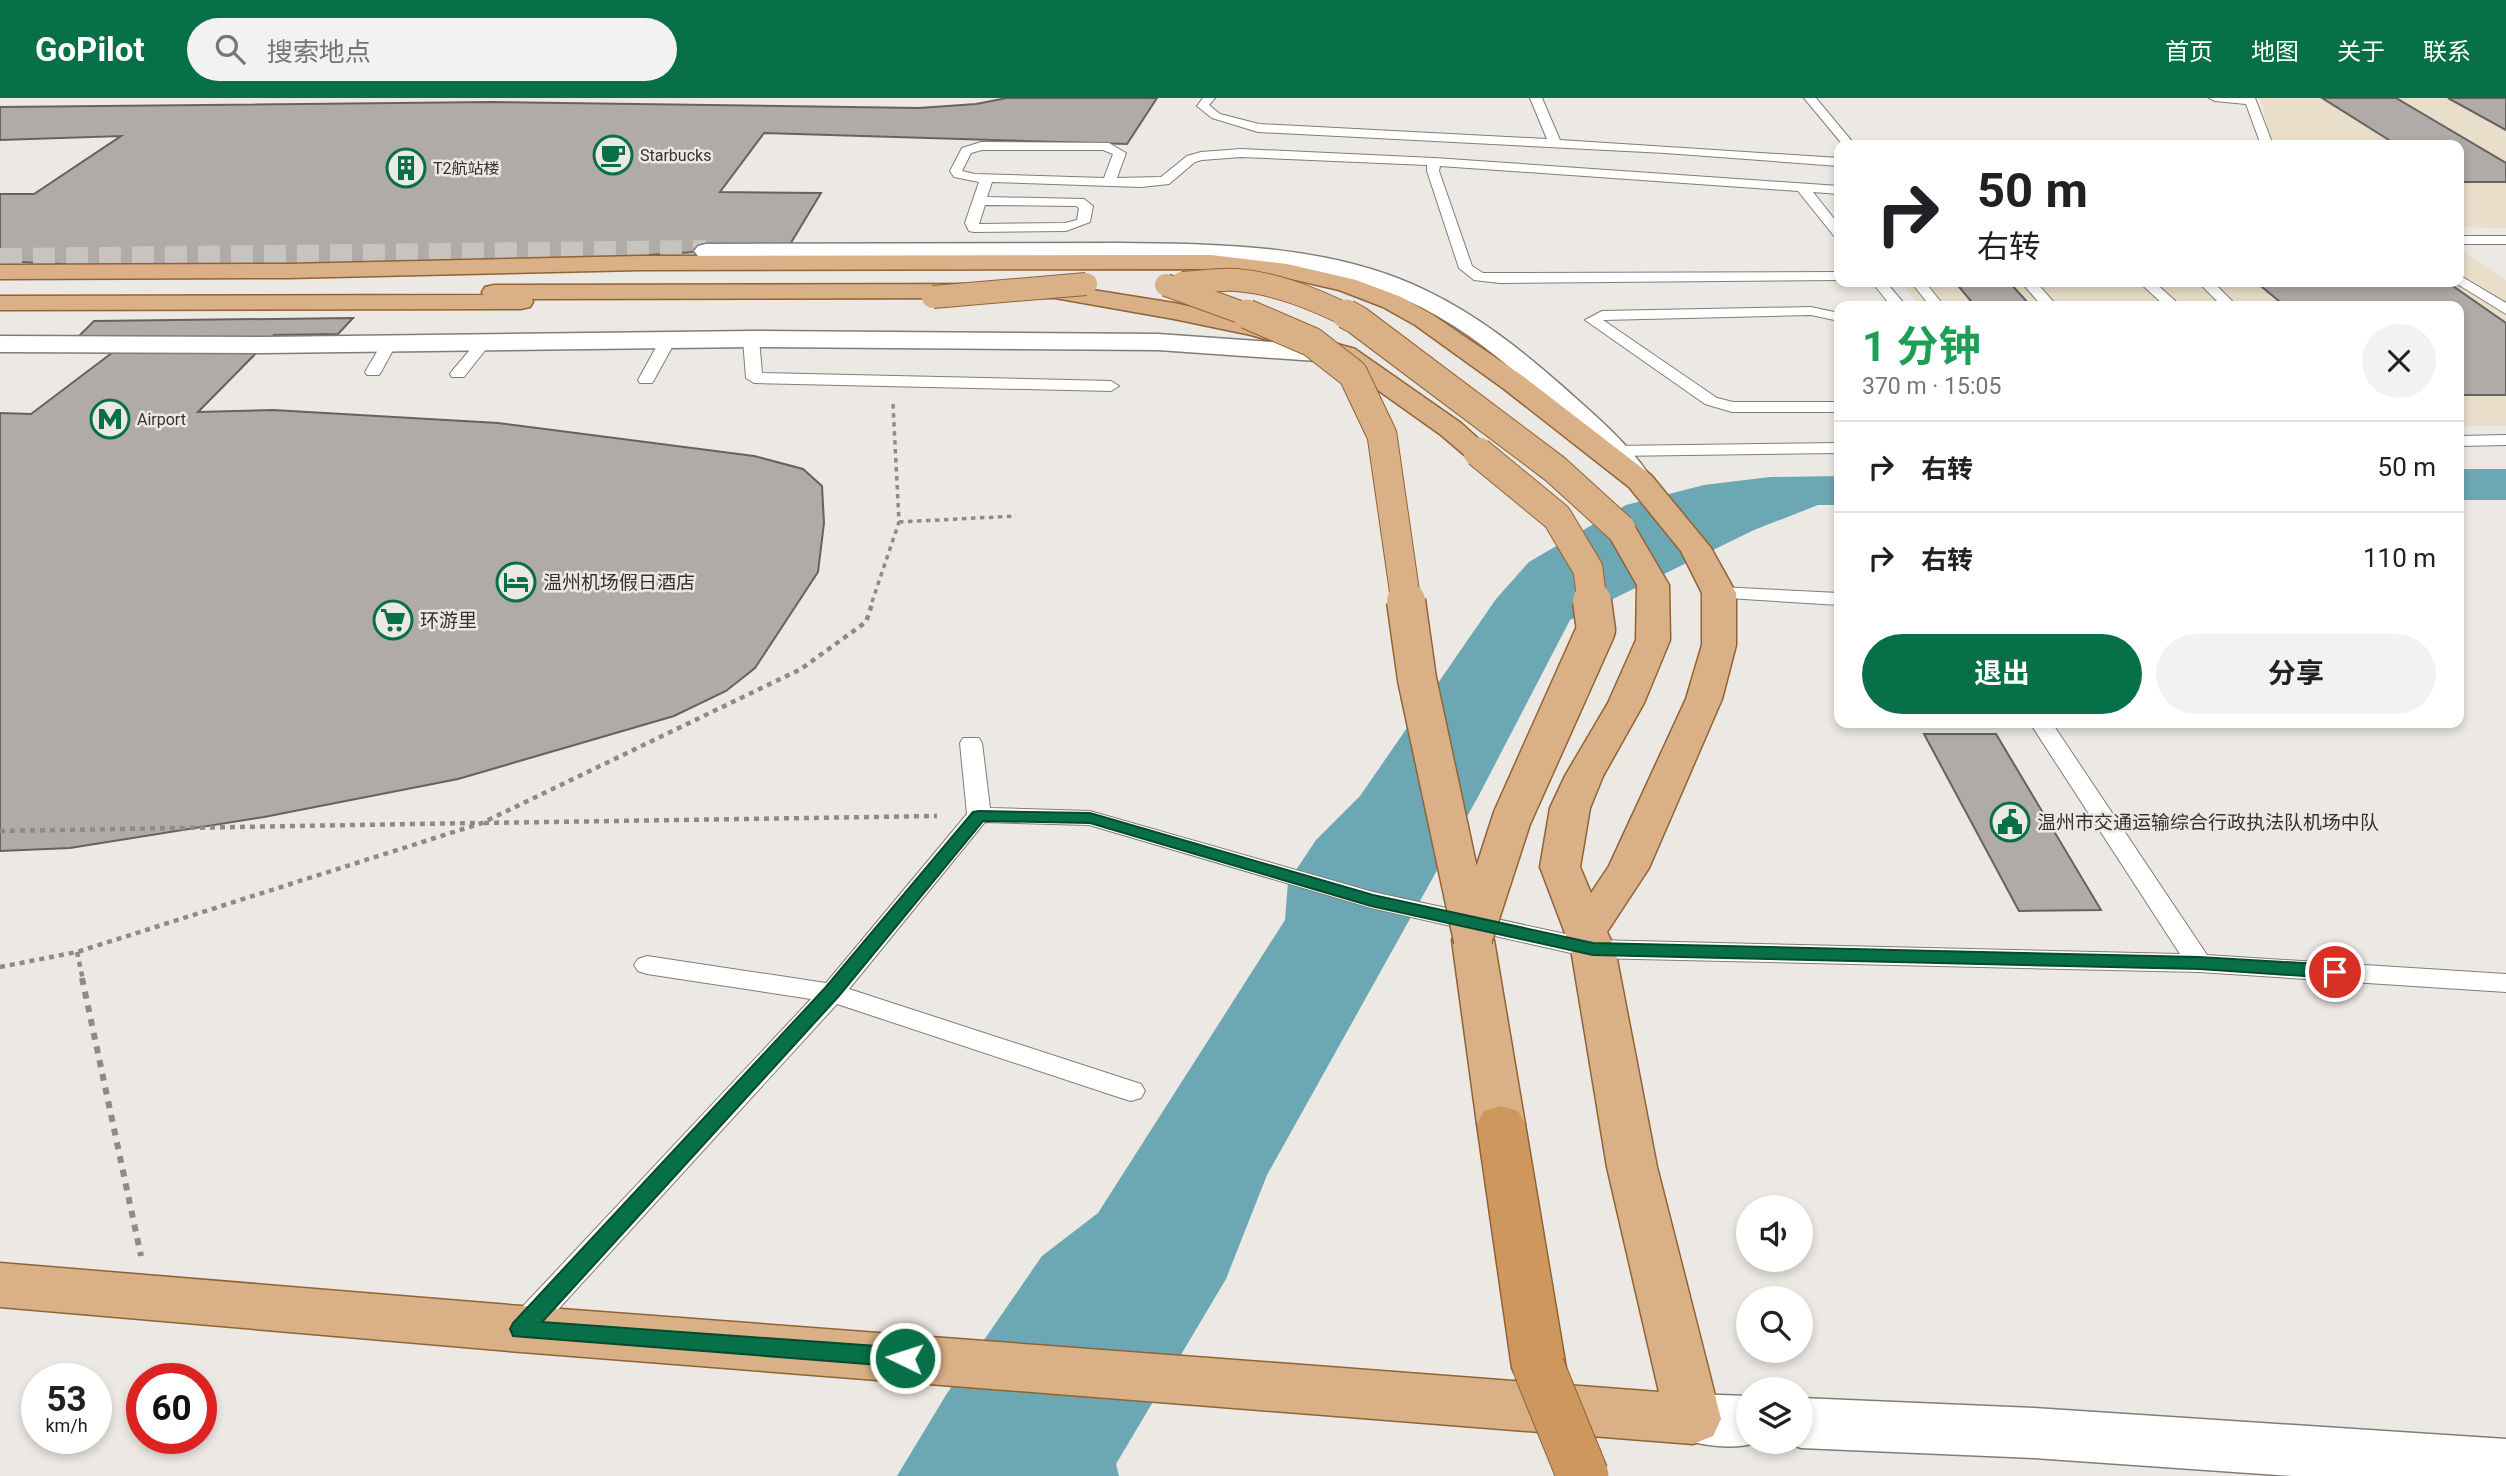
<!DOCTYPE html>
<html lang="zh">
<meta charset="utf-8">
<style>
:root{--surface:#fff;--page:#f2f2f2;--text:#202124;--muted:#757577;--line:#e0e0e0;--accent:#077048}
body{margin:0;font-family:Roboto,"Noto Sans SC",sans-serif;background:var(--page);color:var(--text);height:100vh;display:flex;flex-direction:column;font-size:26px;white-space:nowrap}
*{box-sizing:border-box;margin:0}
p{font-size:23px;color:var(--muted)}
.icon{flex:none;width:38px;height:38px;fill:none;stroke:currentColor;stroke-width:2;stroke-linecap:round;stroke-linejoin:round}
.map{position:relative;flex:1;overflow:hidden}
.panel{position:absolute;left:1834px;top:203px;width:630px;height:427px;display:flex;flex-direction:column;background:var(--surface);border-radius:14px;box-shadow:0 4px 10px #0003}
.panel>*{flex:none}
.guide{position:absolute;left:1834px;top:42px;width:630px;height:147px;border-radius:14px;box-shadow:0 4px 10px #0003;background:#fff;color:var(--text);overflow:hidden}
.fabs{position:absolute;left:1736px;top:1097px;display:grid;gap:14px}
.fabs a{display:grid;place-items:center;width:77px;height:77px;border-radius:50%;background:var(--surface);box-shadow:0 4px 10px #0003;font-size:35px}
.speed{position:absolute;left:21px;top:1265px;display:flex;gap:14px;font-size:35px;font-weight:700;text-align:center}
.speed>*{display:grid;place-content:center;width:91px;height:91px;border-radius:50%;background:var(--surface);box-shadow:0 4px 10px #0003;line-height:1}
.speed small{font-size:18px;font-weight:400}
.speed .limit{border:10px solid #d22;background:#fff;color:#111}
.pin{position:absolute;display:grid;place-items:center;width:60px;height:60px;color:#fff;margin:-30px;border:4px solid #fff;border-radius:50%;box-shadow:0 2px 7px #0007}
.me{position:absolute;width:77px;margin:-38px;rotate:274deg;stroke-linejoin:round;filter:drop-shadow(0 0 5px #0008)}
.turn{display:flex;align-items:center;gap:24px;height:147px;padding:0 28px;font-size:32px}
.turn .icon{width:91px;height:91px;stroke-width:2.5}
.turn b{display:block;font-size:49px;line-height:60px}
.round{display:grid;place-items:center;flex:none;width:74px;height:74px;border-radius:37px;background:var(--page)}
.overview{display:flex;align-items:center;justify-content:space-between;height:119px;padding:0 28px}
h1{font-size:42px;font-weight:700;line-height:52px;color:#1e9e55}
.action{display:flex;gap:14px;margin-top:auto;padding:14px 28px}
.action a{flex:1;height:80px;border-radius:42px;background:var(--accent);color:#fff;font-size:28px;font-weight:700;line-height:80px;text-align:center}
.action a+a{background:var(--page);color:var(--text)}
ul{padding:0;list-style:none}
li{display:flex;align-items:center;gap:21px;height:91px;padding:0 28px;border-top:2px solid var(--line)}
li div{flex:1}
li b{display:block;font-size:26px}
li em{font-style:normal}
header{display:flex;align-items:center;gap:42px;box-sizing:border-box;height:98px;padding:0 35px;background:var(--accent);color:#fff}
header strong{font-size:33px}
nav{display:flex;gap:38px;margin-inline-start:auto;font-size:24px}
.search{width:490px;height:63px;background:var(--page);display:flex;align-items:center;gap:18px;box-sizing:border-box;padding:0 24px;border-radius:38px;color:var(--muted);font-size:26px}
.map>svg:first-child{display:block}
.industrial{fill:#e8dec9}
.water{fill:#6ca8b3}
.building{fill:#b0aba8;stroke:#66625f;stroke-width:2}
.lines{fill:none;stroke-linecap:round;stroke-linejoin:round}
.secondary-tunnel{stroke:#c7c4c0;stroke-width:22;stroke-dasharray:22 11;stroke-linecap:butt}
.service-casing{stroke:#807d79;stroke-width:2}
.minor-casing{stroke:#807d79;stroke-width:3}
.tertiary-casing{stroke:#807d79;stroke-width:3}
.secondary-casing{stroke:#807d79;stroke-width:3}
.primary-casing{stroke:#906334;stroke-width:3}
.trunk-casing{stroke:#906334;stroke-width:3}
.path-far2{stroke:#8d8a87;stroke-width:3.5;stroke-dasharray:4.5 4.5;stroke-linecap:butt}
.path-far1{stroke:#8d8a87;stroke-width:4.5;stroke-dasharray:5 5;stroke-linecap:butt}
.path{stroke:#8d8a87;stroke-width:6;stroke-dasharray:7 7;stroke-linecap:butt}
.service{fill:#fff;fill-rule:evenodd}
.minor{fill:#fff;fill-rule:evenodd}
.tertiary{fill:#fff;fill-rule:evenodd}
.secondary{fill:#fff;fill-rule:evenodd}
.primary{fill:#dab186;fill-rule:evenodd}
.trunk{fill:#ce975e;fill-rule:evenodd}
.primary-bridge-far2-casing{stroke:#906334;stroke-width:24;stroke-linecap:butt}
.primary-bridge-far1-casing{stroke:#906334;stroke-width:31;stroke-linecap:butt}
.primary-bridge-casing{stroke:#906334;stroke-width:41;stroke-linecap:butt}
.trunk-bridge-casing{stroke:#906334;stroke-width:53;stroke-linecap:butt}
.primary-bridge-far2{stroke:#dab186;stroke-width:22}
.primary-bridge-far1{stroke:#dab186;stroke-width:29}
.primary-bridge{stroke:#dab186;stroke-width:38}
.trunk-bridge{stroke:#ce975e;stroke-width:51}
.route{fill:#077048;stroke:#05492f;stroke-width:2}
.labels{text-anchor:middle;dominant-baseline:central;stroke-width:5;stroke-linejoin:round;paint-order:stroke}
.far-poi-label{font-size:16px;fill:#343230;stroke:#ece8e4;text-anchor:start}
.poi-label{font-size:19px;fill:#343230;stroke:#ece8e4;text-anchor:start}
</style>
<header>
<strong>GoPilot</strong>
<div class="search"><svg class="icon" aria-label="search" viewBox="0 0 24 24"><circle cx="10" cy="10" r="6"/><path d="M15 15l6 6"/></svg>搜索地点</div>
<nav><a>首页</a><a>地图</a><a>关于</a><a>联系</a></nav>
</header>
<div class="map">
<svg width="2506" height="1378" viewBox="0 0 2506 1378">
<rect width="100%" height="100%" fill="#ece8e4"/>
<path class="industrial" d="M2260 0H2506V130L2459 129V47H2272Z
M2459 150 2506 182V328H2459V208H1920L1901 184H2459Z"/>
<path class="water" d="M2459 371H2506V402H2459Z
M1839 378V407H1818L1754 432 1570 522 1478 699 1267 1077 1226 1181 1116 1366 1119 1378H897L946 1297 1042 1158 1098 1115 1285 822 1288 784 1316 742 1360 698 1496 501 1529 464 1626 407 1704 387 1770 379Z"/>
<path class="building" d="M1007 0H1157L1127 46 764 35 720 94 821 95 789 148 573 162 143 170 0 163V96H34L121 38 0 42V9L491 4 919 10 976 6Z
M2322 0H2396L2506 65V84H2459V47H2397Z
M2448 0H2506V32Z
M1955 184H2009L2031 208H1975Z
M2256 184H2447L2506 225V297H2459V208H2285Z
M353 220 338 236 274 237 198 314 273 312 498 325 754 358 803 371 822 388 824 425 818 474 755 570 726 593 674 618 458 681 264 719 70 750 0 753V315L31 316 133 239 79 238 94 223Z
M1924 636H1996L2101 812 2019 813Z"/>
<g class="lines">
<path class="secondary-tunnel" d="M0 161 706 153"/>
<defs>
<path id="service" d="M1203 0H1215L1209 7 1220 16 1259 26 1547 41 1530 0H1542L1560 42 1839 60V68L1665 55 1258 34 1212 20 1197 8Z
M1804 0H1816L1855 47H1843Z
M2209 0H2255L2273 47H2261L2246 6 2215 3Z
M981 44 1109 45 1126 55 1117 80 1161 79 1187 58 1201 54 1241 51 1434 60 1839 88V96L1813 94 1839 127V139L1834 138 1798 93 1440 68 1439 73 1472 168 1483 175 1839 174V182L1500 185 1474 182 1459 170 1427 73V67L1241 59 1202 62 1195 64 1169 86 1141 89 992 84 987 99 1084 101 1093 108 1090 124 1066 133 974 134 969 133 965 125 979 84 954 79 950 73 962 50ZM982 52H1103L1113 56 1104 80 975 76 962 73 971 55ZM985 107 1076 108 1079 110 1077 122 1065 125 979 126Z
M2459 138H2506V146H2459Z
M2459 177 2506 205V216L2454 184H2459Z
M1872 184H1886L1906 208H1891Z
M1911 184H1925L1944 208H1930Z
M2021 184H2036L2057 208H2042Z
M2139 184H2154L2181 208H2165Z
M2198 184H2213L2237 208H2222Z
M1811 209 1839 215V223L1811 217 1603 222 1717 300 1733 304H1839V314H1732L1705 306 1585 222 1602 213Z
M751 236 759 241 762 275 1111 283 1119 288 1111 293 754 285 746 280 743 241Z
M668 237 676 242 654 282 652 285H640L638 282 660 242Z
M390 238 398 243 381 274 379 277H367L365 274 385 240Z
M485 238 493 243 490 246 464 279H452L450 276 452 273 480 240Z
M2506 337V347L2459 348V338Z
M1839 345V355L1613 358 1604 353 1613 348Z
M1719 489 1839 495V507L1712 499 1709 495 1712 491Z
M2030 625H2052L2207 857 2506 876V894L2199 874 1593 860 1371 810 1089 727 985 724 849 891 1141 986 1145 993 1141 1000 1131 1003 1121 1000 837 906 532 1240 521 1244 510 1240 505 1231 510 1222 811 901 647 876 638 873 634 867 638 861 647 858 826 885 967 716 960 645 963 640H979L982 645 990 710 1090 713 1373 794 1593 842 2180 856Z"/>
<path id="minor" d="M751 233 1158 236 1346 249 1355 251 1359 257 1355 263 1346 265 1158 252 751 249 264 255 0 254V238L264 239Z"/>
<path id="tertiary" d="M1693 1296 1748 1298V1344H1758C1733 1353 1698 1347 1673 1338L1665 1321 1673 1304Z
M1801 1300 2034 1310 2506 1341V1378H2292L2034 1360 1801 1350 1785 1344H1801Z"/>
<path id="secondary" d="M1121 145C1222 146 1334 147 1427 193 1477 217 1520 251 1561 287 1590 313 1625 342 1647 374L1642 380 1632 383 1622 380C1559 313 1491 240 1406 202 1288 149 1150 159 1024 160 918 161 812 161 706 160L698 158 694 153 698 148 706 146Z"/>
<path id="primary" d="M1211 157 1287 166 1356 182 1401 199 1433 217 1524 279 1651 377 1711 450 1736 495V547L1722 601 1649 770 1607 834 1615 851 1657 1069 1721 1321 1713 1338 1693 1346 521 1254 0 1209V1165L521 1208 1659 1294 1607 1069 1571 851 1540 769 1550 710 1565 678 1608 605 1636 542 1637 487 1605 431 1610 424 1621 422 1632 424 1669 487 1670 542 1644 605 1603 678 1590 710 1580 769 1591 795 1609 768 1686 601 1702 547V495L1681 453 1629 389 1504 291 1415 227 1383 209 1339 192 1287 180 1211 171 640 172 288 180 0 181V167L288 166 640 158Z
M1055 186 1174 205 1257 223 1355 251 1461 325 1493 354 1488 360 1478 363 1468 360 1441 337 1337 263 1251 237 1174 221 1055 200 532 201 533 204 530 209 521 211 0 212V198L483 197 482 194 485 189 494 187Z
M1473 828 1488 832 1494 842 1525 1026 1518 1039 1501 1044 1484 1039 1477 1026 1452 842 1458 832Z"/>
<path id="trunk" d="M1501 1008 1518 1013 1525 1026 1566 1270 1558 1287 1539 1293 1520 1287 1512 1270 1477 1026 1484 1013Z"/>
</defs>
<use href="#service" class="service-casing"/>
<use href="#minor" class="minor-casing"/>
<use href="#tertiary" class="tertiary-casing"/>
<use href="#secondary" class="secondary-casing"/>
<use href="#primary" class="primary-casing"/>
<use href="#trunk" class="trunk-casing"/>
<path class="path-far2" d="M899 424 1016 418
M872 504 899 424 893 306"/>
<path class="path-far1" d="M484 725 937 718
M0 733 475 725
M77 854 83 882
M0 869 77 854 482 725 801 571 866 524 873 503"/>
<path class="path" d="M82 880 141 1158"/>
<use href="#service" class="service"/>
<use href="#minor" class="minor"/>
<use href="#tertiary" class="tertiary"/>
<use href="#secondary" class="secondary"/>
<use href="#primary" class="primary"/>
<use href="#trunk" class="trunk"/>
<defs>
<path id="primary-bridge-far2" d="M1182 185C1200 184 1218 181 1236 182 1276 185 1314 201 1349 218
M1166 187 1251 218
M933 199 1086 186"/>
<path id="primary-bridge-far1" d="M1247 216 1312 244 1353 276 1382 337 1406 504
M1346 216 1357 222 1555 371 1621 431
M1478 354 1557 419 1588 471 1592 504"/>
<path id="primary-bridge" d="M1406 503 1417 581 1473 842
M1473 840 1512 720 1596 532 1592 503"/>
<path id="trunk-bridge" d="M1539 1270 1583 1378"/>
</defs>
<use href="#primary-bridge-far2" class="primary-bridge-far2-casing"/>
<use href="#primary-bridge-far1" class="primary-bridge-far1-casing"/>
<use href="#primary-bridge" class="primary-bridge-casing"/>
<use href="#trunk-bridge" class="trunk-bridge-casing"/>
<use href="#primary-bridge-far2" class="primary-bridge-far2"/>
<use href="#primary-bridge-far1" class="primary-bridge-far1"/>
<use href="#primary-bridge" class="primary-bridge"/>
<use href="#trunk-bridge" class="trunk-bridge"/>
</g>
<path class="route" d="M979 713 1090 715 1373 797 1593 845 2199 859 2335 867 2342 869 2344 874 2342 878 2335 880 2199 871 1593 857 1371 808 1090 725 983 723 838 899 542 1224 905 1250 913 1253 916 1260 913 1266 905 1269 513 1238 510 1231 513 1225 825 890 973 714Z"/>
<defs>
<symbol id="cafe-ring" viewBox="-11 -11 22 22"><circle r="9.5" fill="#ece8e4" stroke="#077048" stroke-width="1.5"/><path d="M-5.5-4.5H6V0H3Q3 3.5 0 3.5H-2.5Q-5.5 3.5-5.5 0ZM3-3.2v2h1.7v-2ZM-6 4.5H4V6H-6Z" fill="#077048"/></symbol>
<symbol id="building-ring" viewBox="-11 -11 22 22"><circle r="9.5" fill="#ece8e4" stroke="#077048" stroke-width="1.5"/><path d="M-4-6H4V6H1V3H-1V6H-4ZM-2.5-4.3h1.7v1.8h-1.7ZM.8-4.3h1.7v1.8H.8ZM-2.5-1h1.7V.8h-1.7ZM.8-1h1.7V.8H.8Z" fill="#077048"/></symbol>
<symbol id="metro-ring" viewBox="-11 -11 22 22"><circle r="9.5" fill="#ece8e4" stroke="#077048" stroke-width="1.5"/><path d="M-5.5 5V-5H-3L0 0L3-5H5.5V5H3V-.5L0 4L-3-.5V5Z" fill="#077048"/></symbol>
<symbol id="hotel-ring" viewBox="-11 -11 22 22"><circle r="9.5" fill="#ece8e4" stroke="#077048" stroke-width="1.5"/><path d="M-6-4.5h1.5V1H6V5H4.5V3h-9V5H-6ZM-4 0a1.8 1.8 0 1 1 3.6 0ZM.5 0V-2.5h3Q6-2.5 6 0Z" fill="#077048"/></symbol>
<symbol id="supermarket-ring" viewBox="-11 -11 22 22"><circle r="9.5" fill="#ece8e4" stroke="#077048" stroke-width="1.5"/><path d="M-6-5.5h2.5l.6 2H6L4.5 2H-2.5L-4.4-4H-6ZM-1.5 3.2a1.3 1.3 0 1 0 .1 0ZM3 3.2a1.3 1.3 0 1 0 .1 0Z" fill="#077048"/></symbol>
<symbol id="civic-ring" viewBox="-11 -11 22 22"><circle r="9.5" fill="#ece8e4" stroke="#077048" stroke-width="1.5"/><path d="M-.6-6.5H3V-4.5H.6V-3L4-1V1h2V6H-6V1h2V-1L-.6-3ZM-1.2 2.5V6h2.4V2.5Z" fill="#077048"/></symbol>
</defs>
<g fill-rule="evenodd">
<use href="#cafe-ring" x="591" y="35" width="44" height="44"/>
<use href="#building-ring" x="384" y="48" width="44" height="44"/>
<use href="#metro-ring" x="88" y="299" width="44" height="44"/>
<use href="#hotel-ring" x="494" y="462" width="44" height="44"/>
<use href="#supermarket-ring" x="371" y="500" width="44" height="44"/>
<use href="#civic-ring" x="1988" y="702" width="44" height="44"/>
</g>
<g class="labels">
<g class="far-poi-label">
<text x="640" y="57">Starbucks</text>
<text x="433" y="70">T2航站楼</text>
<text x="137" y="321">Airport</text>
</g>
<g class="poi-label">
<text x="543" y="484">温州机场假日酒店</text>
<text x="420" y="522">环游里</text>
<text x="2037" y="724">温州市交通运输综合行政执法队机场中队</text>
</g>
</g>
</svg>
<div class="fabs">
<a><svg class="icon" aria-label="sound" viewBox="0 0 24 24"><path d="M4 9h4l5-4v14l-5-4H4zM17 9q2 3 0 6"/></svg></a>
<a><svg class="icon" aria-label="search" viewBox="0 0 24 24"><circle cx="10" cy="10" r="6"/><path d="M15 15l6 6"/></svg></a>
<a><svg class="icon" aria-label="layers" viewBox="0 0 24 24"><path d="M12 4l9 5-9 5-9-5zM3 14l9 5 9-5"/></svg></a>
</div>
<div class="speed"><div>53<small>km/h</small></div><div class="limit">60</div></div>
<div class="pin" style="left:2335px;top:874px;background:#d93025"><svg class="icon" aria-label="arrive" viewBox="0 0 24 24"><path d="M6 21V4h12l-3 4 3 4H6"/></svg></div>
<svg class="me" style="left:905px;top:1260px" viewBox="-20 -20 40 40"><circle r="17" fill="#077048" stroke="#fff" stroke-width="3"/><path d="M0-11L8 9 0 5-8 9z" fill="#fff"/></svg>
<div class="guide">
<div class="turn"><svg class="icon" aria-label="right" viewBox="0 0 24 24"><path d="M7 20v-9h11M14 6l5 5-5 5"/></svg><div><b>50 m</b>右转</div></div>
</div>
<section class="panel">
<div class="overview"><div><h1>1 分钟</h1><p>370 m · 15:05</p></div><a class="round"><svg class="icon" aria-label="close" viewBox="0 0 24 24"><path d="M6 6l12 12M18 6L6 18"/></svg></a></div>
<ul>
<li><svg class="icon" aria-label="right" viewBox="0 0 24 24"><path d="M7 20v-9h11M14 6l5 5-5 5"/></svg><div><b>右转</b></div><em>50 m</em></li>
<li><svg class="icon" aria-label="right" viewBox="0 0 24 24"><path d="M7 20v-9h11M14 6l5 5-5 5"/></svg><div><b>右转</b></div><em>110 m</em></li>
</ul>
<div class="action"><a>退出</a><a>分享</a></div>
</section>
</div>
